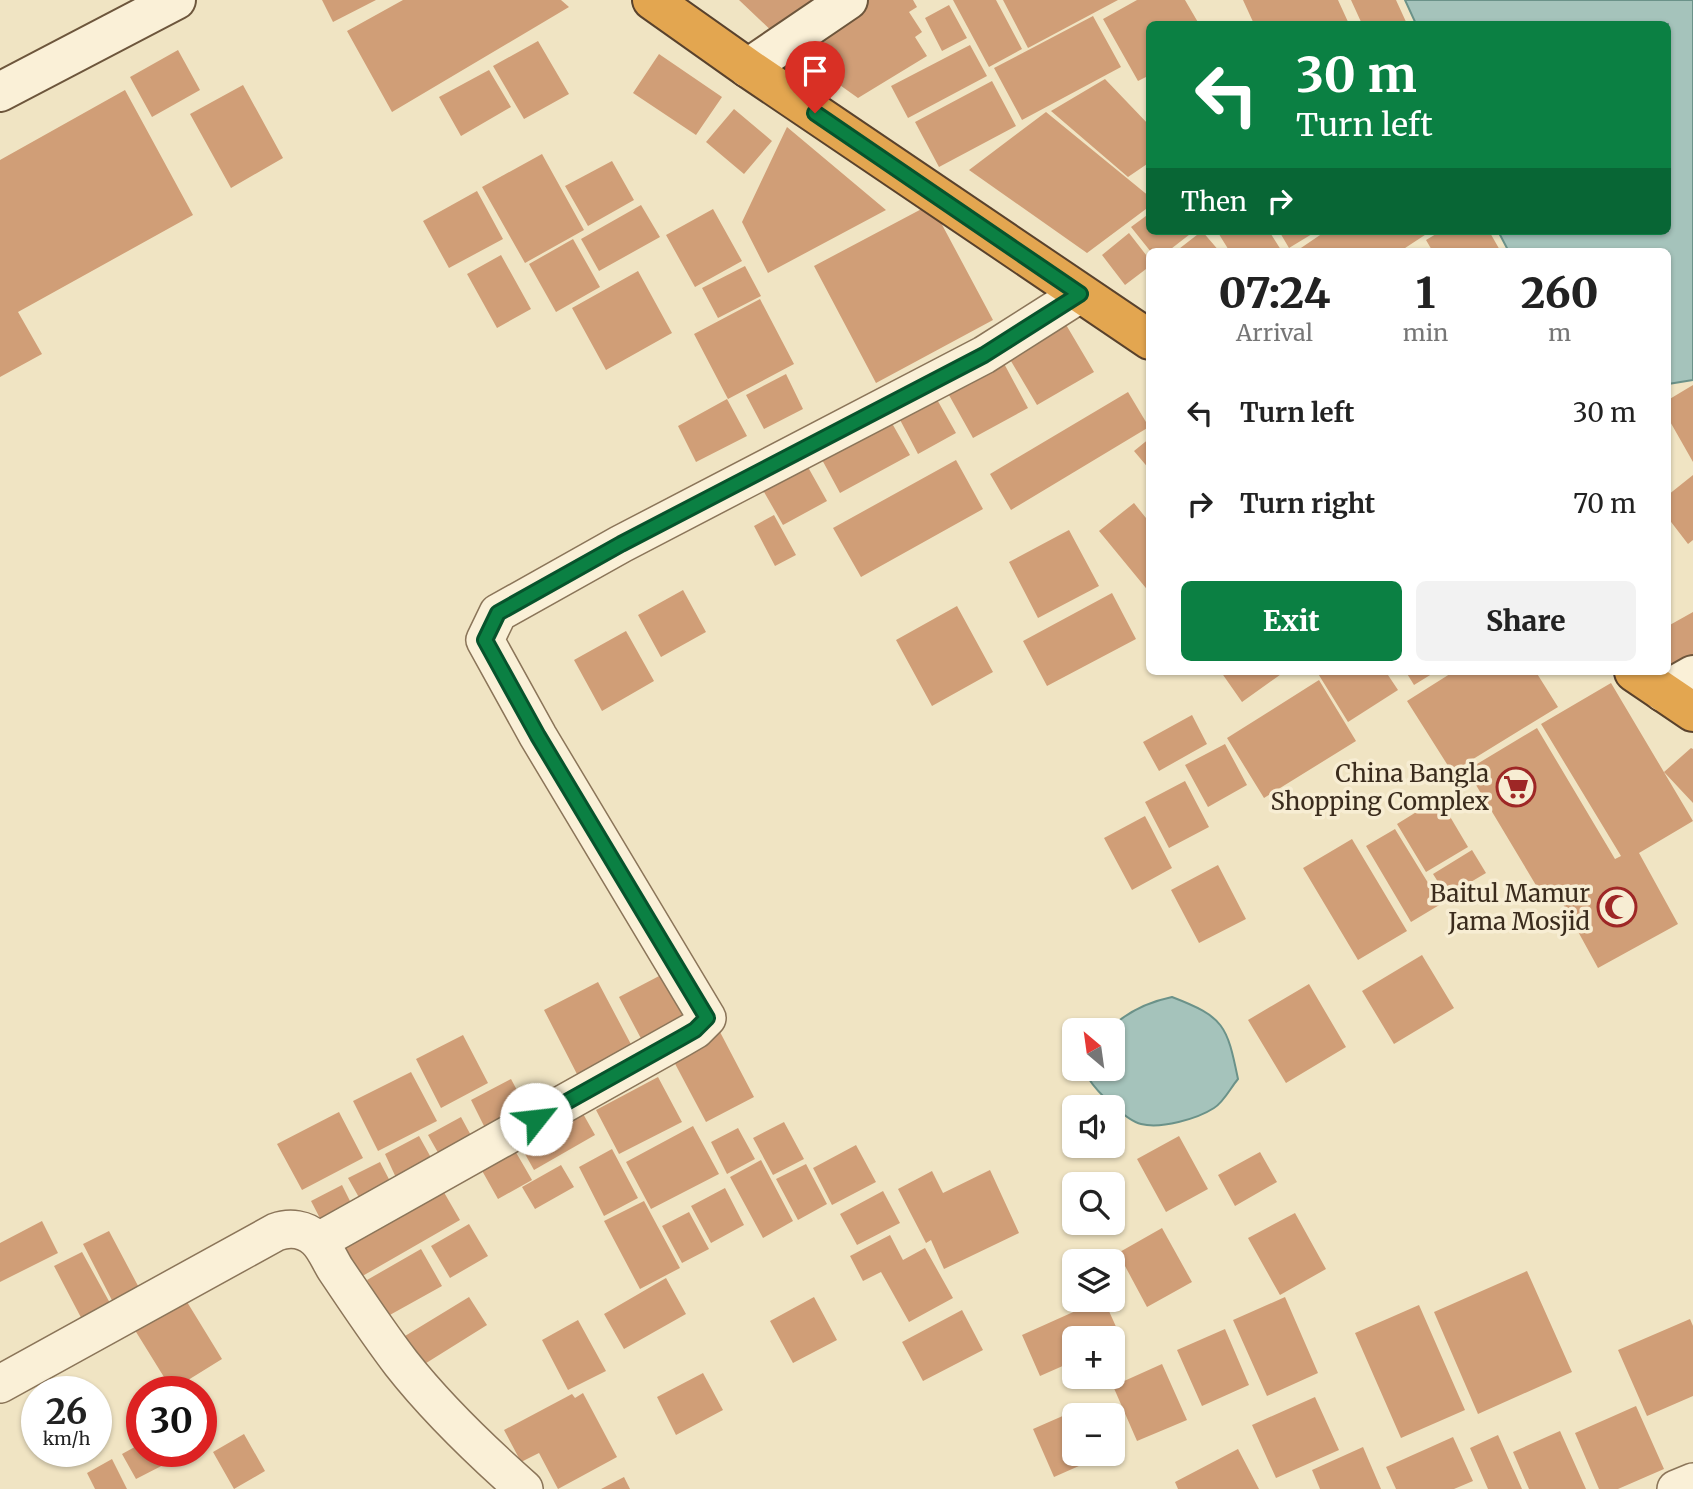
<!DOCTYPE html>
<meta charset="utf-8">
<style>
:root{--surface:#fff;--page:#f2f2f2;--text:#222;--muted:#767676;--accent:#0b8043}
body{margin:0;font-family:Merriweather,serif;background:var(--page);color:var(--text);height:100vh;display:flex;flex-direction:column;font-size:26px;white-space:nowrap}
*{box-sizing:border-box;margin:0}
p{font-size:23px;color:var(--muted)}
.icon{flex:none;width:38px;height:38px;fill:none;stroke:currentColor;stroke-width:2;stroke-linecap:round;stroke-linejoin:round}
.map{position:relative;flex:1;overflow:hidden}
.drawer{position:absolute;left:1146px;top:248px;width:525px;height:427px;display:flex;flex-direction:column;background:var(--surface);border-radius:10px;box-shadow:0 2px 5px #0004}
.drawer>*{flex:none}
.guide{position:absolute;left:1146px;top:21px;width:525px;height:214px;border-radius:10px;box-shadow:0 2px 5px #0004;background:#0b8043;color:#fff;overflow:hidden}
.needle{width:46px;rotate:331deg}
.tools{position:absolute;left:1062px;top:1018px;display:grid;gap:14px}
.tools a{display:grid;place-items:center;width:63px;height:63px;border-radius:10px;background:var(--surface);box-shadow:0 2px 5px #0004;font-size:35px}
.speed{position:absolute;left:21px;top:1376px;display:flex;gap:14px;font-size:35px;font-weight:700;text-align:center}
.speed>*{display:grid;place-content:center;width:91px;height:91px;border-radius:50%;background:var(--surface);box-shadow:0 2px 5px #0004;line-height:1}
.speed small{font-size:18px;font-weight:400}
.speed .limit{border:10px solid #d22;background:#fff;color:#111}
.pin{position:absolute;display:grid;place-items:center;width:60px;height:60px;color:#fff;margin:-72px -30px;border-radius:50% 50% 50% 0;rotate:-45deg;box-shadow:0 0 7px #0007}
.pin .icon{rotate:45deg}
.me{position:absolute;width:77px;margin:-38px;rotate:61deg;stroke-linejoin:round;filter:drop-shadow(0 0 5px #0008)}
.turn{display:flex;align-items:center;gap:24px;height:147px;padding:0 35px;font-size:32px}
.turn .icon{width:91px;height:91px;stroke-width:2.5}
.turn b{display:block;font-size:49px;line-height:60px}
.then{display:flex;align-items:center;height:66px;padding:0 35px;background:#0003;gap:14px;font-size:26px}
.eta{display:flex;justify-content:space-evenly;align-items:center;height:119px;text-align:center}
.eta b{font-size:42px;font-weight:800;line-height:49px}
.cta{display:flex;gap:14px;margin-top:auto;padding:14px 35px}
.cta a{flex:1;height:80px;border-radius:10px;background:var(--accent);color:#fff;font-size:28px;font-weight:800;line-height:80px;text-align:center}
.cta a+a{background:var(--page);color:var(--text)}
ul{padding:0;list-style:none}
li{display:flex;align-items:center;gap:21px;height:91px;padding:0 35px}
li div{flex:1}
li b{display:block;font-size:26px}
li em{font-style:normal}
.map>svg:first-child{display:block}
.water{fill:#a5c3bb;stroke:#6b9289;stroke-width:2}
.building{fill:#d09e77}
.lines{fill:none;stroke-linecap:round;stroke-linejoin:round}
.street-casing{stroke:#8b7559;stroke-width:40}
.secondary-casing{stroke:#6d563c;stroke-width:42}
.highway-casing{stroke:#59422d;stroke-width:42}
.street{stroke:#faf0d7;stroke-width:37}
.secondary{stroke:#faf0d7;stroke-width:38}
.highway{stroke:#e3a650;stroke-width:38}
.route-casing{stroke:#07532c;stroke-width:18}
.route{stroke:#0b8043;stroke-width:12}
.labels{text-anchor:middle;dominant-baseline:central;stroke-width:7;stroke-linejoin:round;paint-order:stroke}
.poi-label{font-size:24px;fill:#3b2c1d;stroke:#f7edd3;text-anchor:end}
</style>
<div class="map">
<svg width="1693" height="1489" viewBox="0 0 1693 1489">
<rect width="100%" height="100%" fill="#f0e4c3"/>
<path class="water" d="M1405 0H1693V380L1668 384V252H1509L1498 231H1668V24H1416Z
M1172 997C1224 1017 1227 1025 1238 1079 1231 1087 1224 1102 1214 1108 1197 1119 1161 1129 1141 1124 1127 1121 1097 1092 1089 1079L1091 1069H1113V1031H1107C1125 1013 1148 1002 1172 997Z"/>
<path class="building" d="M322 0H376L333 22Z
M403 0H561L569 7 392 112 347 31Z
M739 0H831L779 38Z
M868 0H913L917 7 909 12 922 32 915 37 927 56 858 98 795 53Z
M953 0H996L1022 49 989 67Z
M1003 0H1118L1028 48Z
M1137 0H1185L1199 24H1150V75L1138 81 1103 19Z
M1243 0H1338L1349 24H1254Z
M1351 0H1396L1407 24H1362Z
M949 5 967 38 942 51 925 18Z
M1093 16 1121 67 1022 120 994 68Z
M538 41 569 94 524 119 493 66Z
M970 45 987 76 908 118 891 86Z
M178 50 200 90 152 117 130 77Z
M659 54 722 97 696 135 633 93Z
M489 70 511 107 461 136 439 97Z
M1105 79 1150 126V162L1128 177 1051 111Z
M992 81 1016 126 939 167 915 122Z
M243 85 283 158 231 188 190 114Z
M125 90 193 215 18 312 42 354 0 377V160Z
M734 109 772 141 744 174 706 142Z
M1046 112 1150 197V206L1087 253 969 170Z
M787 127 886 210 768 273 742 222Z
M542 154 584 230 525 263 482 187Z
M612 161 634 200 588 226 565 186Z
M477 191 503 239 449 268 423 221Z
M931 204 993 320 876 383 814 266Z
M641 205 660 237 599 271 581 239Z
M713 209 742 261 695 287 666 235Z
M1150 213V231H1194L1167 252H1151L1131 227Z
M1202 231 1220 252H1175Z
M1217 231H1269L1281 250 1230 252Z
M1279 231H1317L1289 248Z
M1326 231H1431L1399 252H1295Z
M1441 231H1489L1501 252H1433L1426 240Z
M1129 233 1150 260V266L1125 285 1102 255Z
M573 239 600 287 556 312 529 264Z
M501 255 531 309 497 328 467 274Z
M745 266 761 296 718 318 702 288Z
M638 271 672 333 606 370 572 308Z
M760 299 794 364 728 399 694 334Z
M1065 323 1094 372 1037 405 1008 356Z
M1001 358 1028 408 973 438 945 388Z
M786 374 803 409 764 429 746 395Z
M1693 385V462L1668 418V400Z
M1128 392 1149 427 1011 510 990 474Z
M935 396 956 433 918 454 898 416Z
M727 399 747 436 696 462 678 426Z
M889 418 910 455 840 493 820 456Z
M1150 438V470L1134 451Z
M804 460 827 501 783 525 760 485Z
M956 460 983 509 861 577 833 528Z
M1693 475V540L1688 544 1668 518V495Z
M1134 503 1150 523V593L1099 531Z
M774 515 796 555 775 566 754 526Z
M1069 530 1099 586 1038 618 1009 562Z
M683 590 706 632 661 657 638 615Z
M1112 593 1136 639 1047 686 1023 641Z
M957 606 993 672 932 706 896 640Z
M1693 612V668L1668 672V626Z
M626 631 654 681 602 711 574 660Z
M1221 672H1284L1242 702Z
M1317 672H1386L1398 690 1348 722Z
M1406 672H1435L1414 685Z
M1453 672H1536L1558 707 1452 772 1407 701Z
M1319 680 1356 741 1264 798 1227 738Z
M1611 683 1693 821 1639 853 1678 924 1598 968 1558 895 1546 902 1467 770 1537 728 1615 859 1621 856 1541 724Z
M1192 715 1207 744 1159 771 1143 742Z
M1225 744 1247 785 1208 807 1185 765Z
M1691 748 1693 749V803L1664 772Z
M1185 781 1209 827 1169 848 1145 802Z
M1439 798 1468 847 1426 872 1397 824Z
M1145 816 1172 868 1132 890 1104 838Z
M1395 829 1441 904 1411 922 1366 846Z
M1352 839 1407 931 1358 960 1303 868Z
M1472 850 1486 873 1447 896 1433 874Z
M1218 865 1246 919 1199 943 1171 890Z
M1422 955 1454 1008 1394 1044 1362 991Z
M661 975 687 1024 645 1046 619 997Z
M598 982 634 1050 579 1078 544 1010Z
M1309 984 1346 1047 1286 1083 1248 1020Z
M720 1032 754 1097 706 1122 672 1058Z
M463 1035 488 1083 441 1108 416 1059Z
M411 1072 437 1121 378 1151 353 1101Z
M658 1077 682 1122 619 1154 596 1110Z
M511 1079 527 1109 486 1130 471 1100Z
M577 1103 595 1135 534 1170 516 1138Z
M339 1112 363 1158 302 1190 277 1144Z
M461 1117 474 1141 441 1158 428 1135Z
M784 1122 804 1159 773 1175 753 1138Z
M693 1126 719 1174 651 1209 626 1162Z
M738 1128 755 1159 727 1174 711 1142Z
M419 1136 434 1163 398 1182 385 1154Z
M1179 1136 1208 1189 1166 1212 1137 1159Z
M510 1142 532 1180 498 1199 476 1160Z
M856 1145 876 1182 832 1205 813 1168Z
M612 1149 638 1198 604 1216 579 1167Z
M1260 1152 1277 1182 1235 1206 1218 1175Z
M761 1160 793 1221 763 1238 730 1177Z
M380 1162 392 1185 361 1201 348 1178Z
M806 1164 827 1204 798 1220 776 1179Z
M561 1165 574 1187 535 1209 522 1187Z
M990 1170 1019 1233 944 1269 931 1240 926 1243 898 1189 932 1171 943 1193Z
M438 1182 460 1220 359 1278 337 1239Z
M342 1185 355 1211 324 1226 311 1201Z
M725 1188 744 1225 711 1243 691 1206Z
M883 1191 900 1223 857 1245 840 1214Z
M644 1201 680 1268 640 1289 604 1221Z
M689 1212 709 1249 682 1263 662 1226Z
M1295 1213 1326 1269 1280 1295 1248 1238Z
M42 1221 58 1253 0 1282V1243Z
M469 1224 488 1256 450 1278 431 1246Z
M1162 1228 1192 1282 1147 1307 1118 1253Z
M109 1231 145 1299 118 1312 83 1244Z
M890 1235 903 1260 925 1248 953 1298 909 1322 881 1272 863 1281 850 1256Z
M421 1249 442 1286 388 1316 367 1280Z
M82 1252 116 1314 87 1329 54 1266Z
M1527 1271 1572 1372 1478 1414 1434 1312Z
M666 1278 686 1314 624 1349 604 1314Z
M184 1297 222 1359 172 1390 133 1327Z
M469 1297 487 1325 423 1365 405 1336Z
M814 1297 837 1340 793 1363 770 1321Z
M1285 1297 1318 1373 1267 1396 1233 1320Z
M1100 1300H1104L1122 1340 1113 1344V1339H1074V1361L1040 1376 1022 1335Z
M1419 1305 1465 1410 1401 1438 1355 1333Z
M962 1310 983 1350 923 1381 902 1342Z
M1690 1319 1693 1326V1396L1647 1416 1618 1350Z
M578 1320 606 1371 568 1390 542 1340Z
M1225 1329 1249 1385 1202 1406 1177 1350Z
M1162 1364 1187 1420 1137 1441 1113 1386Z
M703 1373 723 1410 676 1435 657 1397Z
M583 1393 617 1457 558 1489 539 1453 521 1462 504 1430 572 1394 575 1398Z
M1315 1397 1339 1450 1276 1478 1252 1425Z
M1090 1404 1095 1416H1074V1454H1106L1054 1477 1033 1429Z
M1636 1406 1664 1469 1618 1489H1599L1575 1433Z
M1560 1431 1586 1489H1529L1513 1452Z
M244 1434 265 1471 234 1489 213 1452Z
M1498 1435 1522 1489H1488L1470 1448Z
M1453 1437 1473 1481 1454 1489H1396L1386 1467Z
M142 1443V1451H171L175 1459 136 1479 122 1454Z
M1363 1447 1381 1489H1320L1312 1470Z
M1238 1449 1259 1489H1178L1175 1482Z
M112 1459 127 1489H95L87 1473Z
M624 1477 630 1489H601Z"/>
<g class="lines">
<defs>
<path id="street" d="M319 1241 681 1038 695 1030 707 1018 538 736 485 640 498 613 621 544 984 355 1080 294
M0 1384 276 1232C290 1227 305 1229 316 1239 325 1247 330 1261 336 1270 357 1301 378 1333 401 1363 437 1409 480 1450 524 1489
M1676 1489 1693 1482"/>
<path id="secondary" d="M748 68 848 0
M0 92 176 0
M1663 692 1693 675"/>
<path id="highway" d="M652 0 748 68 1150 340
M1634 672 1693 712"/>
</defs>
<use href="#street" class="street-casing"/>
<use href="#secondary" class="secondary-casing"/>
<use href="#highway" class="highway-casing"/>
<use href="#street" class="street"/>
<use href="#secondary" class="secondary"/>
<use href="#highway" class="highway"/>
</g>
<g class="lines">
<defs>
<path id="route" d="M536 1119 681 1038 695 1030 707 1018 538 736 485 640 498 613 621 544 984 355 1080 294 815 113"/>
</defs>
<use href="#route" class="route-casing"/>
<use href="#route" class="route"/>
</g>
<defs>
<symbol id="supermarket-ring" viewBox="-11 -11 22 22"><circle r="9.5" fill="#f7edd3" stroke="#9e2726" stroke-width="1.5"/><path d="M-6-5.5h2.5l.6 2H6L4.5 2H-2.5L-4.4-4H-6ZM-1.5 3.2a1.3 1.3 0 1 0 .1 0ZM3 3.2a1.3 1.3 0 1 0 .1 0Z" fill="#9e2726"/></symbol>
<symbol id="mosque-ring" viewBox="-11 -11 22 22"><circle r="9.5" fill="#f7edd3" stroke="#9e2726" stroke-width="1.5"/><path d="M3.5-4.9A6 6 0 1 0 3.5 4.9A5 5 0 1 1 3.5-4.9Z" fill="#9e2726"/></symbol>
</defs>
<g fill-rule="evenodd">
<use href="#supermarket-ring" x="1494" y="765" width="44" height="44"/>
<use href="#mosque-ring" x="1595" y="885" width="44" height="44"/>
</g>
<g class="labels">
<g class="poi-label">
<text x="1489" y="773">China Bangla<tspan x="1489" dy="28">Shopping Complex</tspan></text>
<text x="1590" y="893">Baitul Mamur<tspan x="1590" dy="28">Jama Mosjid</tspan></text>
</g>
</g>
</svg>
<div class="tools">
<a><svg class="needle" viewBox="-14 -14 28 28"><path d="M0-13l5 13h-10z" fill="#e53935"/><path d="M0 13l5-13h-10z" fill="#767676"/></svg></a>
<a><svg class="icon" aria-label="sound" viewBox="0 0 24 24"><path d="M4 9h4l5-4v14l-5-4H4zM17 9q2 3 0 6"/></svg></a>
<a><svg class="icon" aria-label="search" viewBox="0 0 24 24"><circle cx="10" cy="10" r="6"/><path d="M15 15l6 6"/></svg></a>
<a><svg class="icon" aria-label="layers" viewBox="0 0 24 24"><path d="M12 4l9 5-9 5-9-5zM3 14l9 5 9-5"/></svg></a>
<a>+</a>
<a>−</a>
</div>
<div class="speed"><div>26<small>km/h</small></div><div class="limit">30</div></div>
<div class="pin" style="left:815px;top:113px;background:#d93025"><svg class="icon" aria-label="arrive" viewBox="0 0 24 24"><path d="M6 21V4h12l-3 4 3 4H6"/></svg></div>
<svg class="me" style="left:536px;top:1119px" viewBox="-20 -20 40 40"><circle r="19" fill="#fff"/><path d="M0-13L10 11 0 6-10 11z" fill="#0b8043"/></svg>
<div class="guide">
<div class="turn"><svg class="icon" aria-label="left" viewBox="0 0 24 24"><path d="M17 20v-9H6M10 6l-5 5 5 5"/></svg><div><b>30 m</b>Turn left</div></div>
<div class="then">Then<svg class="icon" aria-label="right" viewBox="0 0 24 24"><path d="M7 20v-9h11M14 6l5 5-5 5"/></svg></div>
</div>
<section class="drawer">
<div class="eta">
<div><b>07:24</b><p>Arrival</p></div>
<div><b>1</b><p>min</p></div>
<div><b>260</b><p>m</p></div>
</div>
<ul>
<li><svg class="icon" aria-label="left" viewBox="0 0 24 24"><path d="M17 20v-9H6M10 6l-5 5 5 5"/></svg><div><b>Turn left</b></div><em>30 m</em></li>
<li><svg class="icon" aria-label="right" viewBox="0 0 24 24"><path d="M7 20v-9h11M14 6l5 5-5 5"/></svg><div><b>Turn right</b></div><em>70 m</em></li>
</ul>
<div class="cta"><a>Exit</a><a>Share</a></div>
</section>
</div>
